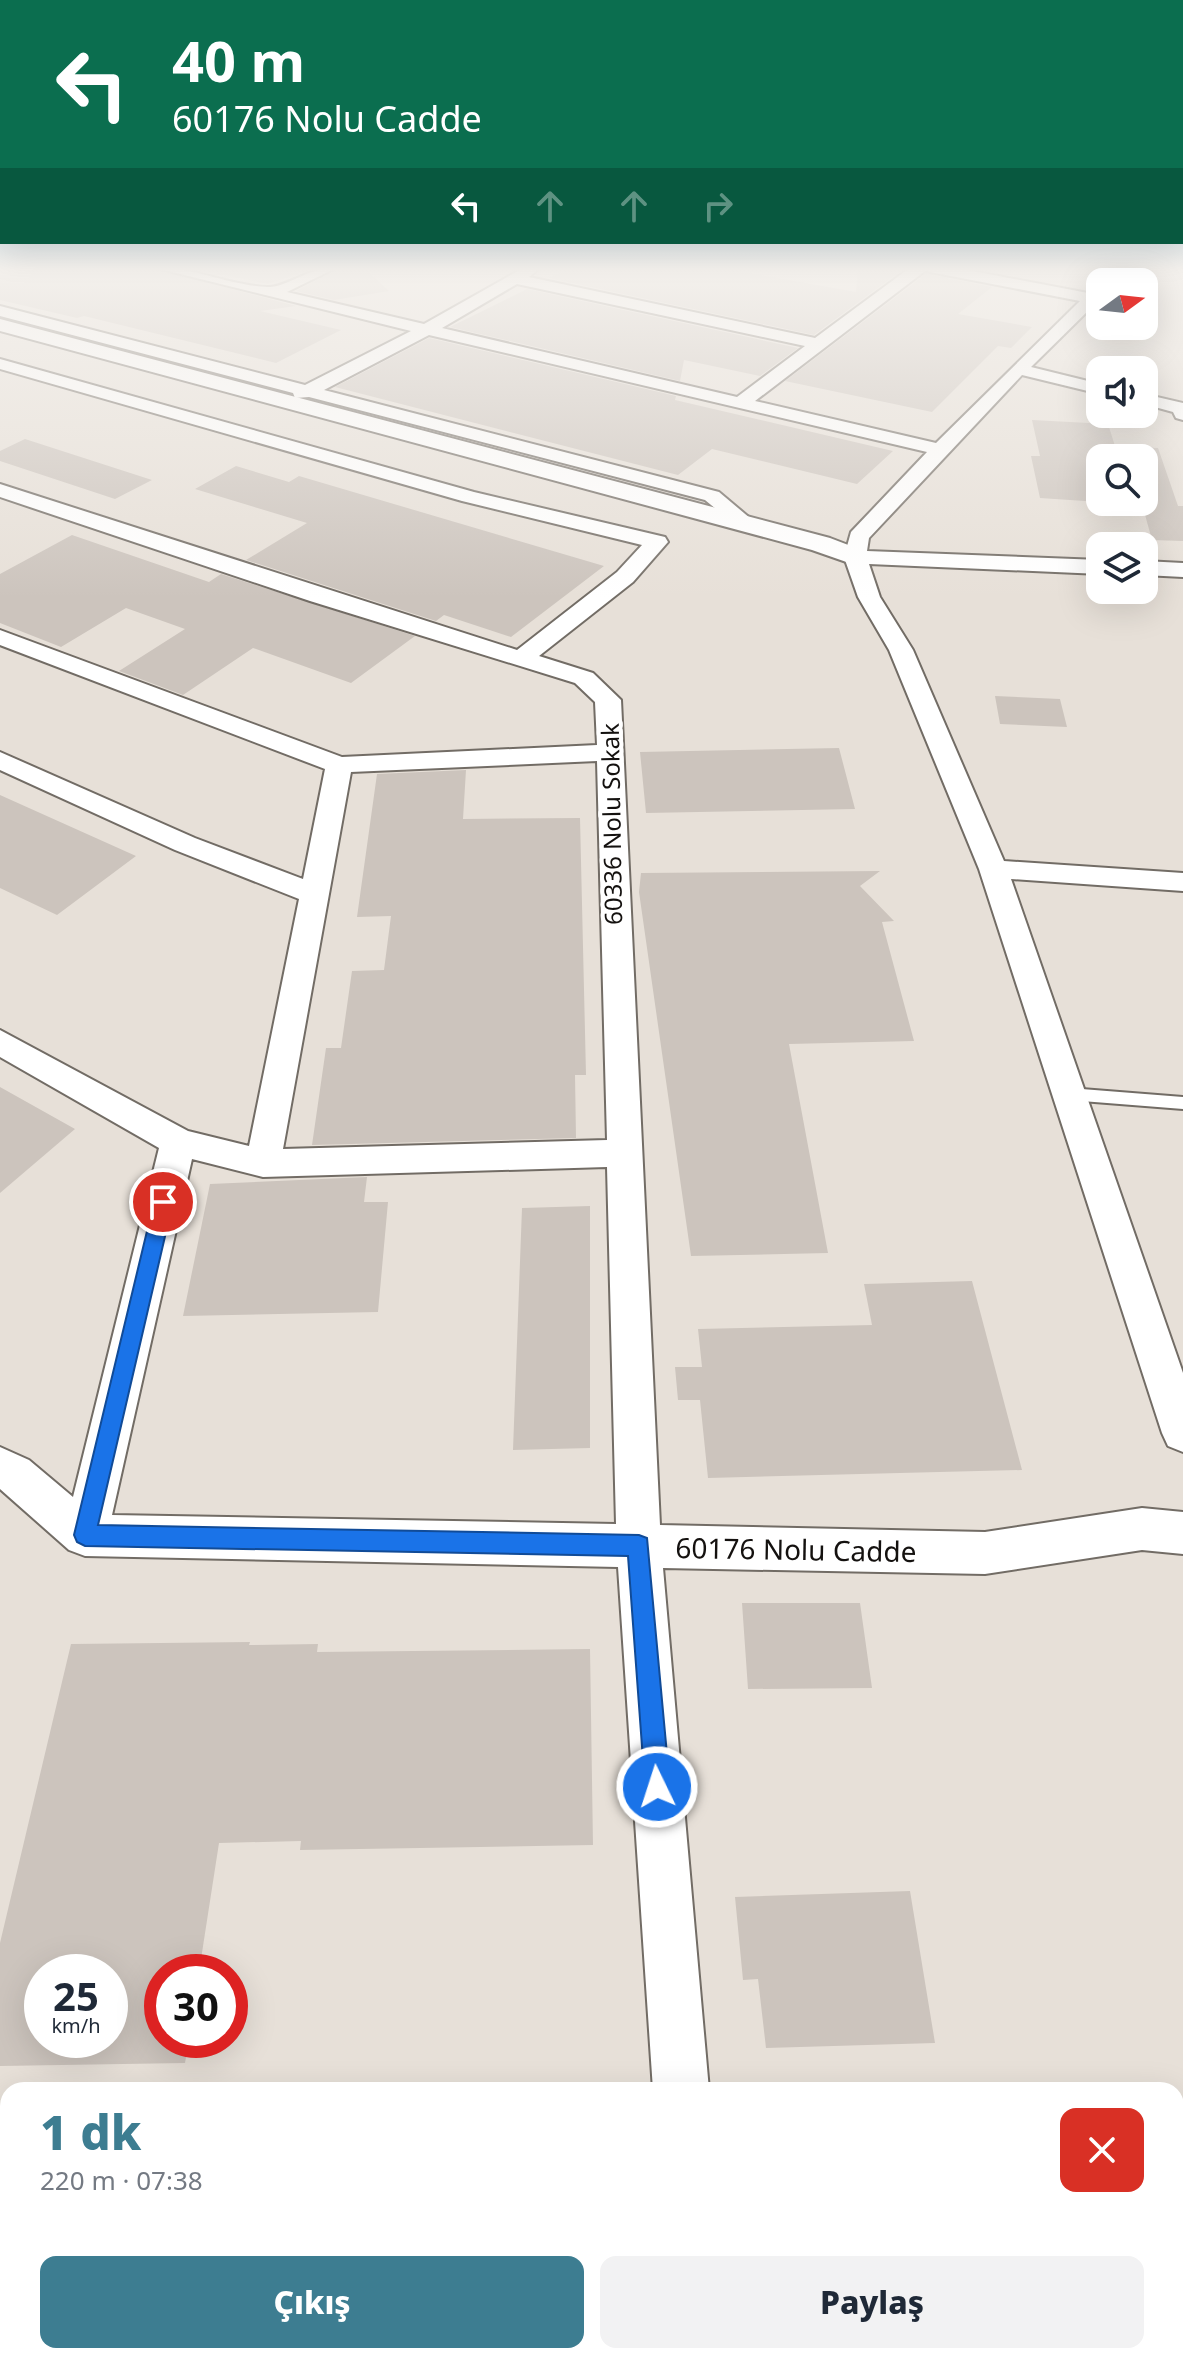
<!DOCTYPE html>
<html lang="tr">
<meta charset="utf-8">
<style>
:root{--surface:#fff;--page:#f2f2f3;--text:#1f2937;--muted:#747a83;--accent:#3d7d91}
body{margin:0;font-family:"Noto Sans",sans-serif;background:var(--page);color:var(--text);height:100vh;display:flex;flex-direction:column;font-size:30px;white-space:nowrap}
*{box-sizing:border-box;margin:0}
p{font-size:26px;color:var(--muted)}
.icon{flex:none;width:44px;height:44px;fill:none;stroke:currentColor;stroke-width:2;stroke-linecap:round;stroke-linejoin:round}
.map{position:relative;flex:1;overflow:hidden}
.sheet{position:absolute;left:0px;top:2082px;width:1184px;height:282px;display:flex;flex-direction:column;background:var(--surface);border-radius:24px 24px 0 0;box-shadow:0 8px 32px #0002}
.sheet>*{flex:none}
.banner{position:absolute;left:0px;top:0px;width:1184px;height:244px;box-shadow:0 8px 32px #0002;background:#0b6e4f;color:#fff;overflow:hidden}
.needle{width:52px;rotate:75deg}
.tools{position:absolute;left:1086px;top:268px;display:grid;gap:16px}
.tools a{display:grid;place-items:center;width:72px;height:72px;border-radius:16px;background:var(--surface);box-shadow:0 8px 32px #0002;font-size:40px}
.speed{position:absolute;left:24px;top:1954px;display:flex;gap:16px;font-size:40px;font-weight:700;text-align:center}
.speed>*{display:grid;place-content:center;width:104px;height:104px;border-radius:50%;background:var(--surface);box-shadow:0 8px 32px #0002;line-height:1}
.speed small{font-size:20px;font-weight:400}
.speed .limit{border:12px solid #d22;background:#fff;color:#111}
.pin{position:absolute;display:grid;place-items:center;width:68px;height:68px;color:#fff;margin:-34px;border:4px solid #fff;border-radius:50%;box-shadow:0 2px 8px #0007}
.me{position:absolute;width:88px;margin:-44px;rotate:356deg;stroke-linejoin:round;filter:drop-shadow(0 0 6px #0008)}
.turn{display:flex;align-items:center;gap:28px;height:168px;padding:0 40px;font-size:36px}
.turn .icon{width:104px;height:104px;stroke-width:2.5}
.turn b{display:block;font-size:56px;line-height:68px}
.lanes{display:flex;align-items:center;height:76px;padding:0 40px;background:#0003;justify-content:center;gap:40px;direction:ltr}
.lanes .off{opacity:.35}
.round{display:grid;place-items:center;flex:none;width:84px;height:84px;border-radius:16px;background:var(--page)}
.head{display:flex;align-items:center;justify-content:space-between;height:136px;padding:0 40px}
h1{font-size:48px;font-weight:800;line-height:60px;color:var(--accent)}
.action{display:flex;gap:16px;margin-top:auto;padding:16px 40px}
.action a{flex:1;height:92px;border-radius:16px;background:var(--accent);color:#fff;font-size:32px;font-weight:800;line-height:92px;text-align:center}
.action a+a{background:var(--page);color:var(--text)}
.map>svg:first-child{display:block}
.building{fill:#ccc4bd;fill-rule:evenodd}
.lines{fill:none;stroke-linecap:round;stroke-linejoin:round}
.service-casing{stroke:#726c65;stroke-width:4}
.minor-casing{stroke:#726c65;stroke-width:4}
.tertiary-casing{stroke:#726c65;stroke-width:4}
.service{fill:#fff;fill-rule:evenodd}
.minor{fill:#fff;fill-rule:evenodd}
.tertiary{fill:#fff;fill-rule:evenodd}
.route{fill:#1a73e8;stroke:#114b97;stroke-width:2}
.labels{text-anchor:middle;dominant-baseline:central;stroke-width:8;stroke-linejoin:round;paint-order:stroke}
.street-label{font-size:24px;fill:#14110f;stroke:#fff}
.near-street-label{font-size:28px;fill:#14110f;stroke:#fff}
</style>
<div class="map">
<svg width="1183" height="2363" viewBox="0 0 1183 2363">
<rect width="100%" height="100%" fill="#e7e0d8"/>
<path class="building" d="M0 267H149L296 306 260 311 341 330 276 363 84 316 77 318 0 300Z
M184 267H318L268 284Z
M341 267H363L389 291 334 300 296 291Z
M572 267H715L856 292 858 267H906L814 335 549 278Z
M926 274 992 287 958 314 1032 327 1011 348 998 346 932 412 785 381Z
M527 289 798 348 760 376 684 360 680 381 450 327Z
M429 338 676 396 675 400 893 451 857 484 712 449 678 475 335 387Z
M1032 420 1108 424 1115 446 1158 448 1178 506H1183V541L1152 540 1142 504 1106 502H1144V458H1100V502L1040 498 1031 456H1040Z
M25 439 152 480 115 499 0 461V451Z
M236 466 289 482 299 476 604 566 511 637 444 615 436 621 246 560 307 523 195 489Z
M72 535 209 582 221 574 415 636 351 683 253 648 183 695 119 671 185 629 126 608 61 647 0 623V574Z
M995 696 1060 699 1067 727 1000 724Z
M839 748 855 809 646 813 640 752Z
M466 770 463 819 580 818 586 1075H575L576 1138 312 1145 326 1048H341L352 971 384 970 391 916 357 917 377 774Z
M0 795 136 856 57 915 0 888Z
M880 871 860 886 894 921 882 922 914 1041 789 1044 828 1253 691 1256 639 892 641 873Z
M0 1087 75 1129 0 1193Z
M367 1177 364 1202H388L378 1312 183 1316 210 1184Z
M590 1206V1448L513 1450 522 1208Z
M972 1281 1022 1470 708 1478 700 1400H678L675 1367H702L698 1329 872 1325 864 1284Z
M742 1603H860L872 1688 748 1689Z
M250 1642 249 1645 318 1644 317 1652 590 1649 593 1845 300 1850 301 1841 219 1843 199 1972H162V2040H189L185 2063 0 2066V1943L71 1644ZM42 1972H110V2040H42Z
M910 1891 935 2043 766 2048 758 1979 743 1980 735 1897Z"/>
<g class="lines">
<defs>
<path id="service" d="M1069 1088 1183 1097V1109L1069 1100 1060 1094Z"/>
<path id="minor" d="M152 267C195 267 231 286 268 287 285 288 309 267 338 267L287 292 424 324 525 267H541L529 277 815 338 911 267H951L1088 293 1100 285V299L1031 367 1100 384V394L1022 375 869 538 867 551 1100 560V574L869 564 880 597 913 650 1004 861 1183 873V891L1011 879 1183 1373V1452L1168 1446 1162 1433 979 869 889 650 858 597 844 557 851 532 927 452 429 335 324 390 719 492 757 524 746 530 739 528 705 500 309 397 295 398 293 393 0 316V306L305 385 411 331ZM925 271 1080 301 936 443 755 401ZM517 284 805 346 737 397 442 328Z
M1115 267H1132L1118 282H1101Z
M0 359 474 492 665 537 668 542 633 582 539 656 593 673 621 700 660 1525 985 1532 1142 1508 1183 1512V1554L1142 1550 985 1574 663 1568 709 2090H653L618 1567 85 1556 69 1550 0 1489V1447L29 1460 73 1497 159 1148 0 1057V1030L188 1131 249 1146 299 899 175 850 0 770V752L195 838 303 879 325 769 0 645V630L342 757 597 745 595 702 575 683 310 601 0 497V484L517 650 617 572 642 545 462 501 0 369ZM597 761 607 1140 283 1149 351 772ZM192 1159 263 1177 607 1167 616 1524 112 1515Z
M1144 394 1183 403V420L1176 418 1173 412 1144 404Z
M1144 561 1183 563V577L1144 575Z
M670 2356H732L733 2363H671Z"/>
<path id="tertiary" d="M0 319 830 538 864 551 868 557 864 563 855 565 812 550 0 331Z"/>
</defs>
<use href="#service" class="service-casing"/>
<use href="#minor" class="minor-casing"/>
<use href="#tertiary" class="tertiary-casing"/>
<use href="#service" class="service"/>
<use href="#minor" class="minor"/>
<use href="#tertiary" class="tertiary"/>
</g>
<linearGradient id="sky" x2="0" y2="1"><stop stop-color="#62b7e5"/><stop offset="0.45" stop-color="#f4f1ed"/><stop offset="1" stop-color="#f4f1ed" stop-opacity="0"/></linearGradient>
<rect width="1183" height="598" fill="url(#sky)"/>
<path class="route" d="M163 1195 173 1202 98 1525 639 1535 647 1538 670 1787 666 1796 657 1800 649 1796 645 1787 628 1556 85 1546 77 1542 74 1535 154 1202Z"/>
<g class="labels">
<g class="street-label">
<text transform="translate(611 824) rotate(-91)">60336 Nolu Sokak</text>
</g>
<g class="near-street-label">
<text transform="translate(796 1549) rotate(1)">60176 Nolu Cadde</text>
</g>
</g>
</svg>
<div class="tools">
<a><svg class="needle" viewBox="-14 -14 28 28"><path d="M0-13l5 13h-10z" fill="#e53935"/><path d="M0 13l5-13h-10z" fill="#747a83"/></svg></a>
<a><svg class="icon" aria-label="sound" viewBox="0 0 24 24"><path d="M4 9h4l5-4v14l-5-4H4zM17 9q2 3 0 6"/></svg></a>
<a><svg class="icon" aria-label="search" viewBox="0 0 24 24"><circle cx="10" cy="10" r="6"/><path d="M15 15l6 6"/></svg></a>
<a><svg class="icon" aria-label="layers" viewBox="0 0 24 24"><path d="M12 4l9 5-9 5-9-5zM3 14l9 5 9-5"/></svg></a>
</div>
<div class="speed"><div>25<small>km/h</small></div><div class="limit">30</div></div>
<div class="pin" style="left:163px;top:1202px;background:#d93025"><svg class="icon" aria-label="arrive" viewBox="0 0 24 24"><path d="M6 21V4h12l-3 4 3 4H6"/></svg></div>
<svg class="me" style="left:657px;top:1787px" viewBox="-20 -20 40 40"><circle r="17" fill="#1a73e8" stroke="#fff" stroke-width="3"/><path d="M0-11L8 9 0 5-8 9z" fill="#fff"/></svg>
<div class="banner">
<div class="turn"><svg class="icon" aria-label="left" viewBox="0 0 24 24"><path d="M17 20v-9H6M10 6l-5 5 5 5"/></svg><div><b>40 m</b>60176 Nolu Cadde</div></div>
<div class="lanes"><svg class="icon" aria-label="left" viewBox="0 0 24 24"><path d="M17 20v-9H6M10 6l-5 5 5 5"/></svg><svg class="icon off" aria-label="ahead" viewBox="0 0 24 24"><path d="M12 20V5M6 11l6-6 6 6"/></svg><svg class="icon off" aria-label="ahead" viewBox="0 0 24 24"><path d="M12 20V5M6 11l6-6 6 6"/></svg><svg class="icon off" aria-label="right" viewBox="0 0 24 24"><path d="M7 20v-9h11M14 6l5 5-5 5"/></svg></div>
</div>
<section class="sheet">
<div class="head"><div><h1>1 dk</h1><p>220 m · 07:38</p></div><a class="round" style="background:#d93025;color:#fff"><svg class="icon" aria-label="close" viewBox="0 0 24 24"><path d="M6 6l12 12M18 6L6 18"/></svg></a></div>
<div class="action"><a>Çıkış</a><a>Paylaş</a></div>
</section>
</div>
